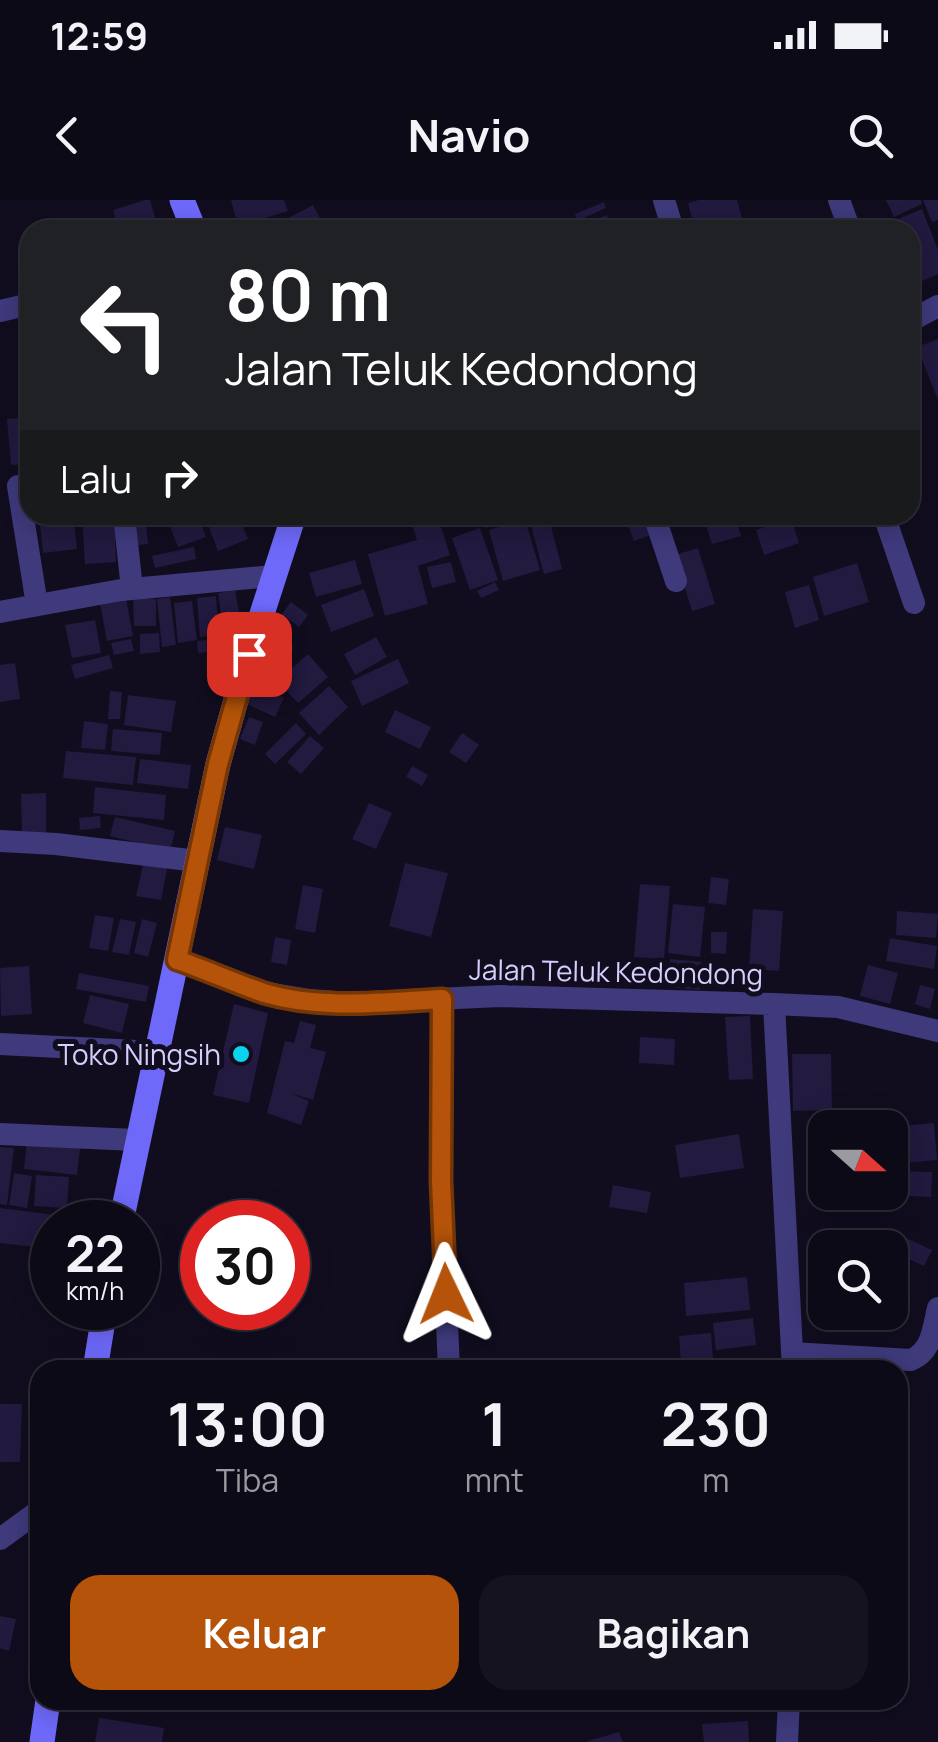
<!DOCTYPE html>
<html lang="id">
<style>
:root{--surface:#0d0a17;--page:#161320;--text:#f1f3f6;--muted:#9a9aa1;--line:#2d2b36;--accent:#b45309}
body{margin:0;font-family:Manrope,sans-serif;background:var(--page);color:var(--text);height:100vh;display:flex;flex-direction:column;font-size:38px;white-space:nowrap}
*{box-sizing:border-box;margin:0}
p{font-size:32px;color:var(--muted)}
.icon{flex:none;width:55px;height:55px;fill:none;stroke:currentColor;stroke-width:2;stroke-linecap:round;stroke-linejoin:round}
.map{position:relative;flex:1;overflow:hidden}
.sheet{position:absolute;left:30px;top:1160px;width:878px;height:350px;display:flex;flex-direction:column;background:var(--surface);border-radius:30px;box-shadow:0 5px 25px #0003,0 0 0 2px var(--line)}
.sheet>*{flex:none}
.top-card{position:absolute;left:20px;top:20px;width:900px;height:305px;border-radius:30px;box-shadow:0 5px 25px #0003,0 0 0 2px var(--line);background:#202124;color:#fff;overflow:hidden}
.needle{width:65px;rotate:111deg}
.controls{position:absolute;left:808px;top:910px;display:grid;gap:20px}
.controls a{display:grid;place-items:center;width:100px;height:100px;border-radius:20px;background:var(--surface);box-shadow:0 5px 25px #0003,0 0 0 2px var(--line);font-size:50px}
.speed{position:absolute;left:30px;top:1000px;display:flex;gap:20px;font-size:50px;font-weight:700;text-align:center}
.speed>*{display:grid;place-content:center;width:130px;height:130px;border-radius:50%;background:var(--surface);box-shadow:0 5px 25px #0003,0 0 0 2px var(--line);line-height:1}
.speed small{font-size:25px;font-weight:400}
.speed .limit{border:15px solid #d22;background:#fff;color:#111}
.pin{position:absolute;display:grid;place-items:center;width:85px;height:85px;color:#fff;margin:-42px;border-radius:20px;box-shadow:0 5px 15px #0006}
.me{position:absolute;width:110px;margin:-55px;rotate:358deg;stroke-linejoin:round;filter:drop-shadow(0 0 8px #0008)}
.turn{display:flex;align-items:center;gap:35px;height:210px;padding:0 40px;font-size:45px}
.turn .icon{width:130px;height:130px;stroke-width:2.5}
.turn b{display:block;font-size:70px;line-height:85px}
.then{display:flex;align-items:center;height:95px;padding:0 40px;background:#0003;gap:20px;font-size:38px}
.eta{display:flex;justify-content:space-evenly;align-items:center;height:170px;text-align:center}
.eta b{font-size:60px;font-weight:700;line-height:70px}
.button{display:flex;gap:20px;margin-top:auto;padding:20px 40px}
.button a{flex:1;height:115px;border-radius:30px;background:var(--accent);color:#fff;font-size:40px;font-weight:700;line-height:115px;text-align:center}
.button a+a{background:var(--page);color:var(--text)}
.status{display:flex;justify-content:space-between;align-items:center;height:70px;padding:0 50px;background:var(--surface);direction:ltr}
.status svg{height:28px;fill:currentColor}
header{display:flex;justify-content:space-between;align-items:center;height:130px;padding:0 40px;background:var(--surface);font-size:45px;font-weight:700}
.map>svg:first-child{display:block}
.building{fill:#221a3f}
.lines{fill:none;stroke-linecap:round;stroke-linejoin:round}
.street{stroke:#3e3a7c;stroke-width:22}
.secondary{stroke:#6e69f9;stroke-width:25}
.route-casing{stroke:#753606;stroke-width:25}
.route{stroke:#b45309;stroke-width:18}
.poi-dot{fill:#0ad3ed;stroke:#110d1f;stroke-width:4}
.labels{text-anchor:middle;dominant-baseline:central;stroke-width:10;stroke-linejoin:round;paint-order:stroke}
.street-label{font-size:28px;fill:#d4cefd;stroke:#110d1f}
.poi-label{font-size:28px;fill:#d4cefd;stroke:#110d1f;text-anchor:end}
</style>
<div class="status"><b>12:59</b><svg viewBox="0 0 49 12"><path d="M0 12V9h3v3zM5 12V6h3v6zM10 12V3h3v9zM15 12V0h3v12zM26 1h20v11H26zM47 4h2v5h-2z"/></svg></div>
<header><svg class="icon" aria-label="back" viewBox="0 0 24 24"><path d="M15 5l-7 7 7 7"/></svg>Navio<svg class="icon" aria-label="search" viewBox="0 0 24 24"><circle cx="10" cy="10" r="6"/><path d="M15 15l6 6"/></svg></header>
<div class="map">
<svg width="938" height="1542" viewBox="0 0 938 1542">
<rect width="100%" height="100%" fill="#110d1f"/>
<path class="building" d="M145 0H150L159 30H119L113 10Z
M231 0H284L288 11 238 26Z
M699 0H737L742 18 695 30 688 3Z
M886 0H921L922 4 894 17Z
M923 0H938V20L932 22Z
M604 2 606 8 577 21 575 14Z
M313 5 326 30H280L277 24Z
M922 9 938 50V74L916 84 910 69V30H894L891 22Z
M607 15 612 30H583L581 24Z
M750 20 753 30H715V29Z
M30 52V82L17 60Z
M938 139V200L917 147Z
M30 217V264L11 265 7 219Z
M39 315H73L77 349 43 353Z
M82 315H114L116 362 85 364Z
M126 315H145L148 344 129 346Z
M209 315H238L248 339 218 351 205 317Z
M429 315H437L450 355 418 366 428 404 385 416 368 354 417 340 411 321Z
M482 315H516L517 318 486 328Z
M539 315H548L562 369 544 374 529 318Z
M624 315H650L657 333 634 341Z
M703 315H735L741 336 712 344Z
M198 316 206 337 178 347 170 326Z
M791 318 799 343 764 355 756 330Z
M525 319 540 370 503 381 489 330Z
M480 328 498 380 470 390 452 338Z
M194 347 196 359 155 368 152 356Z
M698 348 715 404 692 411 675 355Z
M355 360 362 384 316 397 309 373Z
M451 362 456 382 432 388 427 367Z
M857 363 869 402 824 416 813 377Z
M495 382 499 390 481 398 477 391Z
M809 385 819 420 795 428 785 392Z
M364 389 374 416 331 432 321 405Z
M235 390 240 417 222 420 218 393Z
M216 396 219 435 200 437 197 398Z
M170 397 176 445 162 447 157 399Z
M126 398 133 436 107 441 100 403Z
M133 399H156V426H134Z
M192 401 197 440 178 443 174 403Z
M291 402 308 415 299 427 282 414Z
M95 420 101 453 72 458 65 425Z
M159 433 160 452 140 454V434Z
M281 435 294 448 267 476 253 463Z
M376 437 387 457 355 475 344 454Z
M222 438 224 450 198 453 197 441Z
M131 439 134 451 114 455 111 443Z
M308 454 328 477 298 503 277 481Z
M109 455 113 468 75 479 71 465Z
M398 459 409 483 362 506 351 481Z
M15 463 20 499 0 502V465Z
M256 485 284 498 275 517 247 504Z
M329 486 348 507 319 535 299 513Z
M110 491 122 492 120 519H108Z
M128 495 176 501 171 532 124 525Z
M395 510 431 527 420 549 385 532Z
M249 517 263 522 255 545 240 539Z
M84 521 108 524 105 550 81 548Z
M296 523 306 534 275 564 265 554Z
M113 529 162 533 160 555 111 551Z
M462 533 479 545 466 563 449 552Z
M310 536 324 548 301 574 287 562Z
M66 551 136 557 133 585 63 578Z
M140 559 191 565 188 589 137 583Z
M412 566 428 575 422 586 406 577Z
M95 587 166 595 164 620 93 613Z
M46 593V633H22L21 594Z
M369 603 392 613 376 649 352 639Z
M100 616 101 628 80 630 79 618Z
M115 617 175 631 170 651 110 636Z
M225 627 262 635 254 669 217 660Z
M144 660 168 664 161 700 136 696Z
M405 663 448 673 431 737 389 726Z
M711 677 729 679 726 705 708 703Z
M640 684 670 686 664 759 634 757Z
M303 685 323 689 315 733 295 729Z
M673 704 705 707 700 757 668 753Z
M753 709 783 711 779 771 749 769Z
M897 711 938 714 936 738 896 735Z
M95 715 114 718 108 751 89 748Z
M120 719 136 722 129 755 112 752Z
M142 719 157 723 148 757 134 753Z
M711 732H727L726 754 711 753Z
M275 737 291 740 287 765 271 762Z
M890 738 937 746 934 769 886 761Z
M670 759 702 762 700 790 667 787Z
M868 765 898 773 890 804 860 796Z
M29 766 32 814 1 816 0 768Z
M79 773 149 786 146 802 76 789Z
M920 785 935 789 930 809 915 804Z
M90 795 129 804 122 833 83 823Z
M234 804 268 813 249 903 213 895Z
M750 816 753 879 729 880 725 817Z
M300 821 316 825 310 848 326 852 313 900 290 893 309 901 301 925 267 913 285 841 294 843Z
M640 837 675 839 674 865 639 863Z
M792 854H831L832 910 793 911Z
M934 923 937 960 890 964V927Z
M739 934 744 968 680 978 675 945Z
M27 942 80 948 77 975 24 969Z
M0 947 14 948 7 1005 0 1004Z
M891 971 932 972 931 997 890 995Z
M14 973 32 976 27 1008 9 1005Z
M36 975 69 977 67 1008 34 1006Z
M613 985 651 992 647 1013 609 1007Z
M0 1008 63 1016V1022H52V1049L0 1043Z
M908 1039 932 1050 924 1066 900 1055Z
M747 1077 750 1110 686 1116 684 1083Z
M753 1118 756 1145 716 1150 713 1123Z
M711 1133 713 1159 681 1162 679 1136Z
M147 1162 181 1168 180 1170H146Z
M0 1204H22L20 1262H0Z
M0 1416 16 1419 9 1451 0 1448Z
M99 1518 164 1528 162 1542H95Z
M748 1521 749 1542H704L702 1524Z
M619 1532 623 1542H588V1541Z"/>
<g class="lines">
<path class="street" d="M664 0 673 30
M839 0 850 30
M0 111 30 104
M910 121 938 106
M18 286 37 405
M124 315 132 389
M654 315 676 381
M884 315 914 403
M0 412 121 390 273 376
M0 641 56 644 197 661
M177 759 267 793 310 800 349 803 500 796 774 804 838 807 938 831
M442 799 441 981 449 1170
M774 804 793 1170
M0 844 156 852
M0 934 136 940
M792 1153 911 1160C932 1151 933 1129 938 1108
M0 1339 40 1310
M787 1542 789 1500"/>
<path class="secondary" d="M182 0 194 30
M121 1022 218 564 249 454 294 315
M95 1170 105 1108
M42 1542 48 1500"/>
</g>
<g class="lines">
<defs>
<path id="route" d="M249 454 218 564 177 760C206 770 235 783 264 793 321 810 384 802 442 799L441 981 446 1094"/>
</defs>
<use href="#route" class="route-casing"/>
<use href="#route" class="route"/>
</g>
<circle class="poi-dot" cx="241" cy="854" r="10"/>
<g class="labels">
<g class="street-label">
<text transform="translate(616 771) rotate(1)">Jalan Teluk Kedondong</text>
</g>
<g class="poi-label">
<text x="221" y="854">Toko Ningsih</text>
</g>
</g>
</svg>
<div class="controls">
<a><svg class="needle" viewBox="-14 -14 28 28"><path d="M0-13l5 13h-10z" fill="#e53935"/><path d="M0 13l5-13h-10z" fill="#9a9aa1"/></svg></a>
<a><svg class="icon" aria-label="search" viewBox="0 0 24 24"><circle cx="10" cy="10" r="6"/><path d="M15 15l6 6"/></svg></a>
</div>
<div class="speed"><div>22<small>km/h</small></div><div class="limit">30</div></div>
<div class="pin" style="left:249px;top:454px;background:#d93025"><svg class="icon" aria-label="arrive" viewBox="0 0 24 24"><path d="M6 21V4h12l-3 4 3 4H6"/></svg></div>
<svg class="me" style="left:446px;top:1094px" viewBox="-20 -20 40 40"><path d="M0-17L14 15 0 8-14 15z" fill="#b45309" stroke="#fff" stroke-width="4"/></svg>
<div class="top-card">
<div class="turn"><svg class="icon" aria-label="left" viewBox="0 0 24 24"><path d="M17 20v-9H6M10 6l-5 5 5 5"/></svg><div><b>80 m</b>Jalan Teluk Kedondong</div></div>
<div class="then">Lalu<svg class="icon" aria-label="right" viewBox="0 0 24 24"><path d="M7 20v-9h11M14 6l5 5-5 5"/></svg></div>
</div>
<section class="sheet">
<div class="eta">
<div><b>13:00</b><p>Tiba</p></div>
<div><b>1</b><p>mnt</p></div>
<div><b>230</b><p>m</p></div>
</div>
<div class="button"><a>Keluar</a><a>Bagikan</a></div>
</section>
</div>
